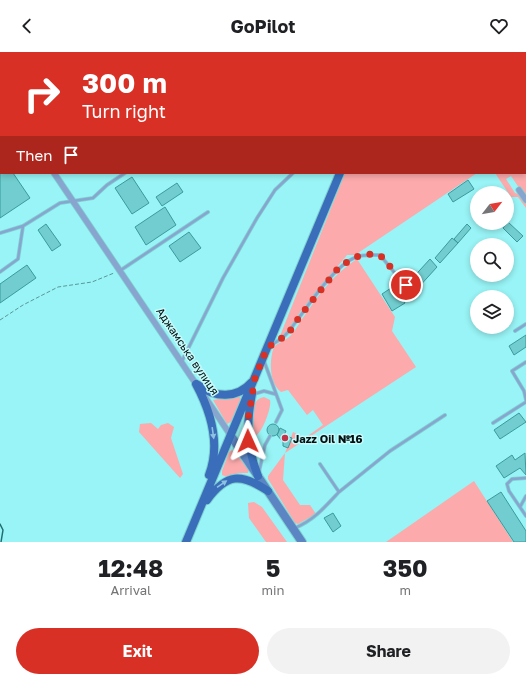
<!DOCTYPE html>
<meta charset="utf-8">
<style>
:root{--surface:#fff;--page:#f2f2f2;--text:#202124;--muted:#757577;--accent:#d93025}
body{margin:0;font-family:"Golos Text",sans-serif;background:var(--page);color:var(--text);height:100vh;display:flex;flex-direction:column;font-size:15px;white-space:nowrap}
*{box-sizing:border-box;margin:0}
p{font-size:13px;color:var(--muted)}
.icon{flex:none;width:22px;height:22px;fill:none;stroke:currentColor;stroke-width:2;stroke-linecap:round;stroke-linejoin:round}
.map{position:relative;height:490px;overflow:hidden}
.details{display:flex;flex-direction:column;background:var(--surface);flex:1}
.details>*{flex:none}
.top-card{position:absolute;left:0px;top:0px;width:526px;height:122px;box-shadow:0 2px 6px #0003;background:#d93025;color:#fff;overflow:hidden}
.needle{width:26px;rotate:59deg}
.buttons{position:absolute;left:470px;top:134px;display:grid;gap:8px}
.buttons a{display:grid;place-items:center;width:44px;height:44px;border-radius:50%;background:var(--surface);box-shadow:0 2px 6px #0003;font-size:20px}
.pin{position:absolute;display:grid;place-items:center;width:34px;height:34px;color:#fff;margin:-17px;border:2px solid #fff;border-radius:50%;box-shadow:0 1px 4px #0007}
.me{position:absolute;width:44px;margin:-22px;rotate:359deg;stroke-linejoin:round;filter:drop-shadow(0 0 3px #0008)}
.turn{display:flex;align-items:center;gap:14px;height:84px;padding:0 16px;font-size:18px}
.turn .icon{width:52px;height:52px;stroke-width:2.5}
.turn b{display:block;font-size:28px;line-height:34px}
.then{display:flex;align-items:center;height:38px;padding:0 16px;background:#0003;gap:8px;font-size:15px}
.eta{display:flex;justify-content:space-evenly;align-items:center;height:68px;text-align:center}
.eta b{font-size:24px;font-weight:700;line-height:28px}
.button{display:flex;gap:8px;margin-top:auto;padding:8px 16px}
.button a{flex:1;height:46px;border-radius:24px;background:var(--accent);color:#fff;font-size:16px;font-weight:700;line-height:46px;text-align:center}
.button a+a{background:var(--page);color:var(--text)}
header{display:flex;justify-content:space-between;align-items:center;height:52px;padding:0 16px;background:var(--surface);font-size:18px;font-weight:700}
.map>svg:first-child{display:block}
.green{fill:#fcaaab}
.lines{fill:none;stroke-linecap:round;stroke-linejoin:round}
.stream{stroke:#216f72;stroke-width:1.5}
.building{fill:#71cdcf;stroke:#3b9a9d}
.service-casing{stroke:#80d0d1;stroke-width:4}
.minor-casing{stroke:#80d0d1;stroke-width:7}
.secondary-casing{stroke:#80d0d1;stroke-width:10}
.primary-casing{stroke:#80d0d1;stroke-width:10}
.path{stroke:#5b989a;stroke-width:1;stroke-dasharray:4 2;stroke-linecap:butt}
.service{stroke:#88a5cf;stroke-width:2.5}
.minor{stroke:#88a5cf;stroke-width:5.5}
.secondary{stroke:#5c86c3;stroke-width:8}
.primary{stroke:#3a6eba;stroke-width:8}
.oneway{fill:#8ec2e1}
.route{stroke:#d93025;stroke-width:7;stroke-dasharray:0 12.6}
.poi-dot{fill:#c33347;stroke:#c6fafb;stroke-width:1.5}
.labels{text-anchor:middle;dominant-baseline:central;stroke-width:3;stroke-linejoin:round;paint-order:stroke}
.street-label{font-size:11px;fill:#001011;stroke:#c6fafb}
.poi-label{font-size:11px;font-weight:bold;fill:#001011;stroke:#c6fafb;text-anchor:start}
</style>
<header><svg class="icon" aria-label="back" viewBox="0 0 24 24"><path d="M15 5l-7 7 7 7"/></svg>GoPilot<svg class="icon" aria-label="heart" viewBox="0 0 24 24"><path d="M12 20l-8-8c-3-5 5-10 8-4 3-6 11-1 8 4z"/></svg></header>
<div class="map">
<svg width="526" height="490" viewBox="0 0 526 490">
<rect width="100%" height="100%" fill="#98f4f6"/>
<path class="green" d="M395 0H526V146L511 124 506 127 515 141 518 142 526 152V156L518 145H511L495 121H525V1Z
M345 121H477L355 203H347L301 259 287 281 278 289Z
M357 207 395 265 392 279 416 315 285 401 283 428 300 453H310L316 462 298 472 295 471 268 427V424L285 401 293 380 305 386 323 373 313 358 307 363 288 338 281 340C269 331 269 308 274 295 279 290 286 289 291 283 297 277 300 269 305 263 319 242 335 221 357 207Z
M237 344 240 345 241 347 231 370 227 372 213 348Z
M264 345 270 348C272 355 262 382 255 384L251 379C252 367 249 348 264 345Z
M151 371 158 377 161 373 168 371 174 375 171 386 183 422 180 426 139 380 140 372Z
M232 398 249 417 248 421H239L227 425 222 423V419L229 400Z
M474 429 513 490H386Z
M254 450 262 455 287 490H266L249 466 248 451Z"/>
<g class="lines">
<path class="stream" d="M0 472 3 478 1 490"/>
</g>
<path class="building" d="M0 102 1 121H13L30 146 0 166Z
M132 125 149 151 132 162 115 136Z
M468 128 474 137 453 150 448 142Z
M177 131 183 140 162 154 156 145Z
M165 155 176 173 146 193 135 175Z
M508 170 523 184 517 190 503 176Z
M46 172 61 193 52 199 38 178Z
M467 172 471 176 458 191 454 187Z
M189 180 201 196 180 210 169 194Z
M452 186 458 191 440 211 435 206Z
M430 207 437 215 417 237 409 230Z
M27 213 36 226 0 251V232Z
M394 234 405 251 392 259 382 242Z
M526 283V295L514 303 509 294Z
M519 361 526 370 500 387 494 378Z
M267 378a6 6 0 1 1 12 0a6 6 0 1 1-12 0Z
M280 376 286 379 284 383 292 386 288 396 283 394V390L277 383Z
M525 401 526 423 520 416 504 426 496 414 512 403 515 408Z
M501 440 526 479V490H514L487 449Z
M333 461 341 474 333 480 324 466Z"/>
<g class="lines">
<defs>
<path id="service" d="M187 0 188 1
M280 0 281 1
M300 0V1
M163 1 166 0
M354 1V0
M0 181 23 174 60 151 93 146 107 133 125 121
M121 218 208 160
M0 220 18 207 23 174
M515 279 526 272
M271 293C289 283 289 278 301 263 314 245 336 213 356 205 364 202 372 203 380 203L412 242
M182 309 223 226 257 166 275 138 293 121
M264 309 282 358 276 370
M526 310 512 319 524 339 526 348
M254 342 264 339 275 342
M493 371 526 350
M259 420 265 393 270 384
M526 426 512 427 507 432 509 439 526 464
M339 440 390 399 445 363
M520 455 526 444
M295 476C314 468 325 455 339 440L320 412"/>
<path id="minor" d="M0 43 1 44
M54 121 198 335
M519 138 526 148
M205 345 231 384"/>
<path id="secondary" d="M231 384 302 490"/>
<path id="primary" d="M389 1 390 0
M196 332C211 360 221 392 209 423
M198 333C215 346 237 347 252 330
M252 342C246 372 247 396 258 424
M207 448C227 421 241 421 268 439
M186 490 340 121"/>
</defs>
<use href="#service" class="service-casing"/>
<use href="#minor" class="minor-casing"/>
<use href="#secondary" class="secondary-casing"/>
<use href="#primary" class="primary-casing"/>
<path class="path" d="M364 1V0
M0 268 23 253 58 235 92 230 114 221"/>
<use href="#service" class="service"/>
<use href="#minor" class="minor"/>
<use href="#secondary" class="secondary"/>
<use href="#primary" class="primary"/>
</g>
<defs><path id="oneway-solid" d="M-6-.8H1V-3.2L6.5 0L1 3.2V.8H-6Z"/></defs>
<g class="oneway">
<use href="#oneway-solid" transform="translate(213 381) rotate(82)"/>
<use href="#oneway-solid" transform="translate(222 432) rotate(-34)"/>
</g>
<g class="lines">
<path class="route" d="M248 389V367L255 326 267 296 288 282 300 264 340 214 356 205 368 202 380 203 406 233"/>
</g>
<circle class="poi-dot" cx="285" cy="386" r="4"/>
<g class="labels">
<g class="street-label">
<text transform="translate(188 299) rotate(56)">Аджамська вулиця</text>
</g>
<g class="poi-label">
<text x="293" y="386">Jazz Oil №16</text>
</g>
</g>
</svg>
<div class="buttons">
<a><svg class="needle" viewBox="-14 -14 28 28"><path d="M0-13l5 13h-10z" fill="#e53935"/><path d="M0 13l5-13h-10z" fill="#757577"/></svg></a>
<a><svg class="icon" aria-label="search" viewBox="0 0 24 24"><circle cx="10" cy="10" r="6"/><path d="M15 15l6 6"/></svg></a>
<a><svg class="icon" aria-label="layers" viewBox="0 0 24 24"><path d="M12 4l9 5-9 5-9-5zM3 14l9 5 9-5"/></svg></a>
</div>
<div class="pin" style="left:406px;top:233px;background:#d93025"><svg class="icon" aria-label="arrive" viewBox="0 0 24 24"><path d="M6 21V4h12l-3 4 3 4H6"/></svg></div>
<svg class="me" style="left:248px;top:389px" viewBox="-20 -20 40 40"><path d="M0-17L14 15 0 8-14 15z" fill="#d93025" stroke="#fff" stroke-width="4"/></svg>
<div class="top-card">
<div class="turn"><svg class="icon" aria-label="right" viewBox="0 0 24 24"><path d="M7 20v-9h11M14 6l5 5-5 5"/></svg><div><b>300 m</b>Turn right</div></div>
<div class="then">Then<svg class="icon" aria-label="arrive" viewBox="0 0 24 24"><path d="M6 21V4h12l-3 4 3 4H6"/></svg></div>
</div>
</div>
<section class="details">
<div class="eta">
<div><b>12:48</b><p>Arrival</p></div>
<div><b>5</b><p>min</p></div>
<div><b>350</b><p>m</p></div>
</div>
<div class="button"><a>Exit</a><a>Share</a></div>
</section>
